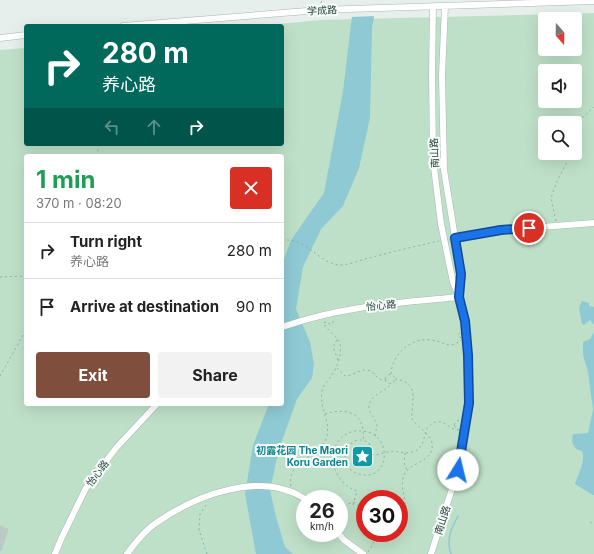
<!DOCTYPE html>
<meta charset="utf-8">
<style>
:root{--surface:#fff;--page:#f2f2f2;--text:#222;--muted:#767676;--line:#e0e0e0;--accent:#804e3d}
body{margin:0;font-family:Inter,"Noto Sans SC",sans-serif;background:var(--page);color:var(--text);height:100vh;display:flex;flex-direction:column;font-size:15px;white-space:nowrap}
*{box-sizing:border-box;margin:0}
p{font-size:13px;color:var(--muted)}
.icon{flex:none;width:22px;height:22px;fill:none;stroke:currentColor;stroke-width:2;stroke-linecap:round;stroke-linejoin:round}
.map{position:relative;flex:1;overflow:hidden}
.sheet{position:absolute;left:24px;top:154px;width:260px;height:252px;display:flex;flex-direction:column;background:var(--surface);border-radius:4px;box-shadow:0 4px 16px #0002}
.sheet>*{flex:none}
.hud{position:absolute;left:24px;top:24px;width:260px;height:122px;border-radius:4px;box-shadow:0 4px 16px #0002;background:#00695c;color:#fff;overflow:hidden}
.needle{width:26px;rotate:160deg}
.controls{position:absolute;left:538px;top:12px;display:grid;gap:8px}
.controls a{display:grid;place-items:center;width:44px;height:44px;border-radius:4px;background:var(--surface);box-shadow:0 4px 16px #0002;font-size:20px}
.speed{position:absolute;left:296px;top:490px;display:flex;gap:8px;font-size:20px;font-weight:700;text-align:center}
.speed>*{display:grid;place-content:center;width:52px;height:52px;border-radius:50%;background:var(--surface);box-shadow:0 4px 16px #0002;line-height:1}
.speed small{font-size:10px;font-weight:400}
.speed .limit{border:6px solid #d22;background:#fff;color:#111}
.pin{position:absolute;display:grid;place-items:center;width:34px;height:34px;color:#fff;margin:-17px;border:2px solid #fff;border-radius:50%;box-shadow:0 1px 4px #0007}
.me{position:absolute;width:44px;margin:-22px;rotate:9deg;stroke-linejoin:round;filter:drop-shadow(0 0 3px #0008)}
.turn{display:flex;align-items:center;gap:14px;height:84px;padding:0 12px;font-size:18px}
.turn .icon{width:52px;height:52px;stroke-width:2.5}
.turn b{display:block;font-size:28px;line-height:34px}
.lanes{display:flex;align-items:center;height:38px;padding:0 12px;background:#0003;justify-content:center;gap:20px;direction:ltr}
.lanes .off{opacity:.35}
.round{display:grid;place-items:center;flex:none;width:42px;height:42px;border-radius:4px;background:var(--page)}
.summary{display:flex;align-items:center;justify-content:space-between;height:68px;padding:0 12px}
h1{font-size:24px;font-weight:700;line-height:30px;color:#1e9e55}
.action{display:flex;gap:8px;margin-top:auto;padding:8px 12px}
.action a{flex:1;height:46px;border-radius:4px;background:var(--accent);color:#fff;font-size:16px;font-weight:700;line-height:46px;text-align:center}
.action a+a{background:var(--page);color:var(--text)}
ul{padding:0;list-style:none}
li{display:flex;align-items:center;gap:12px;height:56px;padding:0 12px;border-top:1px solid var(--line)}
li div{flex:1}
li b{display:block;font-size:15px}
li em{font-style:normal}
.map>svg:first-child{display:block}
.green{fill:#bfe0c8;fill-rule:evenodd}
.water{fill:#8ec9d4}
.pier{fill:#e6efeb}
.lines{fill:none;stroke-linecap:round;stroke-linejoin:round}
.stream{stroke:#8ec9d4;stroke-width:1.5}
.building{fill:#bbcac4;stroke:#b8c9c2}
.minor-casing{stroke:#a8b8b2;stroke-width:7}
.path{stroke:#86b3a5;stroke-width:1;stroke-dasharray:2 3;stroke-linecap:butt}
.minor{stroke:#fff;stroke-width:6}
.route-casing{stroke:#114b97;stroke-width:10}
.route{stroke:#1a73e8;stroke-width:7}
.labels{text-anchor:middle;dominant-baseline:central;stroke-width:4;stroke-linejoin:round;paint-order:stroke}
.street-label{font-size:10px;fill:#24423a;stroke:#f7fbf9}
.culture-label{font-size:10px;font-weight:bold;fill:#0d838f;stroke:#f7fbf9;text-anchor:end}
</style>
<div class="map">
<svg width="594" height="554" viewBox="0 0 594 554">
<rect width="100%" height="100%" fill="#e6efeb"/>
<path class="green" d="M594 13V554H0V50L26 48V144H282V26H258L320 20ZM545 19H575V49H545ZM545 71H575V101H545ZM545 123H575V153H545ZM26 156H282V404H26ZM305 499H339V533H305ZM365 499H399V533H365Z"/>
<path class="water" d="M354 0H377L372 28 370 118 359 168 343 206 321 229 303 267 296 309 310 342 314 364 312 378 297 399 279 449 270 490 276 517 285 547 293 554H256L245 494 253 445 269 404H282V362L284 342 282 333V265L291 240 324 193 343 91Z
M582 301 589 303V306L594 307V325L590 320 584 325 582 324 579 308Z
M594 332V495H593L575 484C578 474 586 461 582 451L576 449C572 444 571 440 573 434L588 433 593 410 588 372 583 355V342L590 339Z"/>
<path class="pier" d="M352 0H379L376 16 350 17Z"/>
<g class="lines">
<path class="stream" d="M451 554C446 539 451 529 458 516"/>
</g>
<path class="building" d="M0 526 8 529 1 551 0 550Z"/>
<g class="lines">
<defs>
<path id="minor" d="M433 7 432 73 433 159 441 224 453 282 459 297 461 274 444 170 442 75 445 6
M123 26 319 10 594 1
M0 38 26 35
M453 239 501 230 594 223
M282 327C342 306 397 303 459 297L465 317 468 355 469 403 458 470 431 554
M338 533 344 540 363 554
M55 554 62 537 86 488 116 448 157 404
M127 554C135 543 144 531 156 523 196 495 261 470 305 499"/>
</defs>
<use href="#minor" class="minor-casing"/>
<path class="path" d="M321 3 322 0
M575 131 583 117 594 107
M96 156 100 144
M556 221 551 198 557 181 566 164 568 153
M282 240C308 238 319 264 340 265 351 265 362 259 373 257 395 251 417 246 439 241
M0 277 26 276
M324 323 326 322 330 324 333 323V320
M460 333 458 335 461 338
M337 340 333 347 338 360
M337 368 345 376C353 376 360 369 367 370 375 371 376 381 386 380
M391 374C392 354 411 337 432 340 445 342 449 350 461 340
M385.5 379a4.5 4.5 0 1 1 9 0a4.5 4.5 0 1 1-9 0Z
M0 376 26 330
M395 379C421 382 411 403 412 419 417 427 430 433 432 443 435 461 412 462 405 473 396 489 414 507 399 519
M325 414C347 407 366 413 363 440
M454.5 425a4.5 4.5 0 1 1 9 0a4.5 4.5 0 1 1-9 0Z
M375 436 377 425C375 419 370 414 369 408 368 395 386 392 392 383
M358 456a5 5 0 1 1 10 0a5 5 0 1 1-10 0Z
M367 453 375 455 391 451 409 453 416 451 422 445 427 428C442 413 446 429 458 430
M405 453 404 463 407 471
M291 486C285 463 318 457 326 439 332 424 319 408 322 391 323 385 328 381 331 376 337 368 342 355 340 344 337 335 327 331 323 322
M353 505 357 491C321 478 328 427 363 431 394 434 390 483 359 474 333 467 348 429 369 443L371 451 368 456
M339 507 354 502 365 511
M590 522 594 524
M368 552 374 542 377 533
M207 554 199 530 200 514 208 503"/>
<use href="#minor" class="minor"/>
</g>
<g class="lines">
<defs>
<path id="route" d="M458 470 469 403 468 355 465 321 459 297 461 274 455 238 501 230 529 228"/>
</defs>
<use href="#route" class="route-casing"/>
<use href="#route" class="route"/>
</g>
<defs>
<symbol id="sight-square" viewBox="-11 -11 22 22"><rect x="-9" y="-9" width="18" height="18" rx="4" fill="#0f9aa8" stroke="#f7fbf9"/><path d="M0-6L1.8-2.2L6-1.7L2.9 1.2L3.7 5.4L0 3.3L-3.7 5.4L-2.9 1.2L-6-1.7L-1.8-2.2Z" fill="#fff"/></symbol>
</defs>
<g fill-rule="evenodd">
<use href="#sight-square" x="350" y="444" width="25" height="25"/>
</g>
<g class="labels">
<g class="street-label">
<text transform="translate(322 10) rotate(-3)">学成路</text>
<text transform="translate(434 153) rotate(-93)">南山路</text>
<text transform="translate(381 305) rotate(-6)">怡心路</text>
<text transform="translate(97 473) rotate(-53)">怡心路</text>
<text transform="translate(442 520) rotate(-72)">南山路</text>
</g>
<g class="culture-label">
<text x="348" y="450">初露花园 The Maori<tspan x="348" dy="12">Koru Garden</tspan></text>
</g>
</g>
</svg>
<div class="controls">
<a><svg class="needle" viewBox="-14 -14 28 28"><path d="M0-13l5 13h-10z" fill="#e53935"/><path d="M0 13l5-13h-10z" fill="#767676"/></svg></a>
<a><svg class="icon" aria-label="sound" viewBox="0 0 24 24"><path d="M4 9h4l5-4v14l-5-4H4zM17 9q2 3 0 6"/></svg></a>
<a><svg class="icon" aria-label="search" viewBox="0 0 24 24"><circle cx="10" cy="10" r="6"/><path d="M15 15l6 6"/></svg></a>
</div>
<div class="speed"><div>26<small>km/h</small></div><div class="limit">30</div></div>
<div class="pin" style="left:529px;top:228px;background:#d93025"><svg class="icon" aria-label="arrive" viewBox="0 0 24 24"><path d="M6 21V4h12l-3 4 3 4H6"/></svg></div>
<svg class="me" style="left:458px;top:470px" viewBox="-20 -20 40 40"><circle r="19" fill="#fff"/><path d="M0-13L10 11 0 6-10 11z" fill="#1a73e8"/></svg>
<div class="hud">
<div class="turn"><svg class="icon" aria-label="right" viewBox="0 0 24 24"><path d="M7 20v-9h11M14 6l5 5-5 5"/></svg><div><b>280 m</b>养心路</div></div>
<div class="lanes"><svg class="icon off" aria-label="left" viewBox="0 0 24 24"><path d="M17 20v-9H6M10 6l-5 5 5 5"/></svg><svg class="icon off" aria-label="ahead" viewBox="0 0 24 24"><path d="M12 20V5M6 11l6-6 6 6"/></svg><svg class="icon" aria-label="right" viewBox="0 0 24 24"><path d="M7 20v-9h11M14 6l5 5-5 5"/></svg></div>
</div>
<section class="sheet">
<div class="summary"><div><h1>1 min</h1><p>370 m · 08:20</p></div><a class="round" style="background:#d93025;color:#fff"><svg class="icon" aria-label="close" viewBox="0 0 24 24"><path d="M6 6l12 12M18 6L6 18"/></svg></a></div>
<ul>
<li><svg class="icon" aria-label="right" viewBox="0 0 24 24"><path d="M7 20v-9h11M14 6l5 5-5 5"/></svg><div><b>Turn right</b><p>养心路</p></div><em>280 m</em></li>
<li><svg class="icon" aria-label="arrive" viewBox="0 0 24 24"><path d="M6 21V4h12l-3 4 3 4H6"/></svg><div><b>Arrive at destination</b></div><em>90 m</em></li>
</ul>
<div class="action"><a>Exit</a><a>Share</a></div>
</section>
</div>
